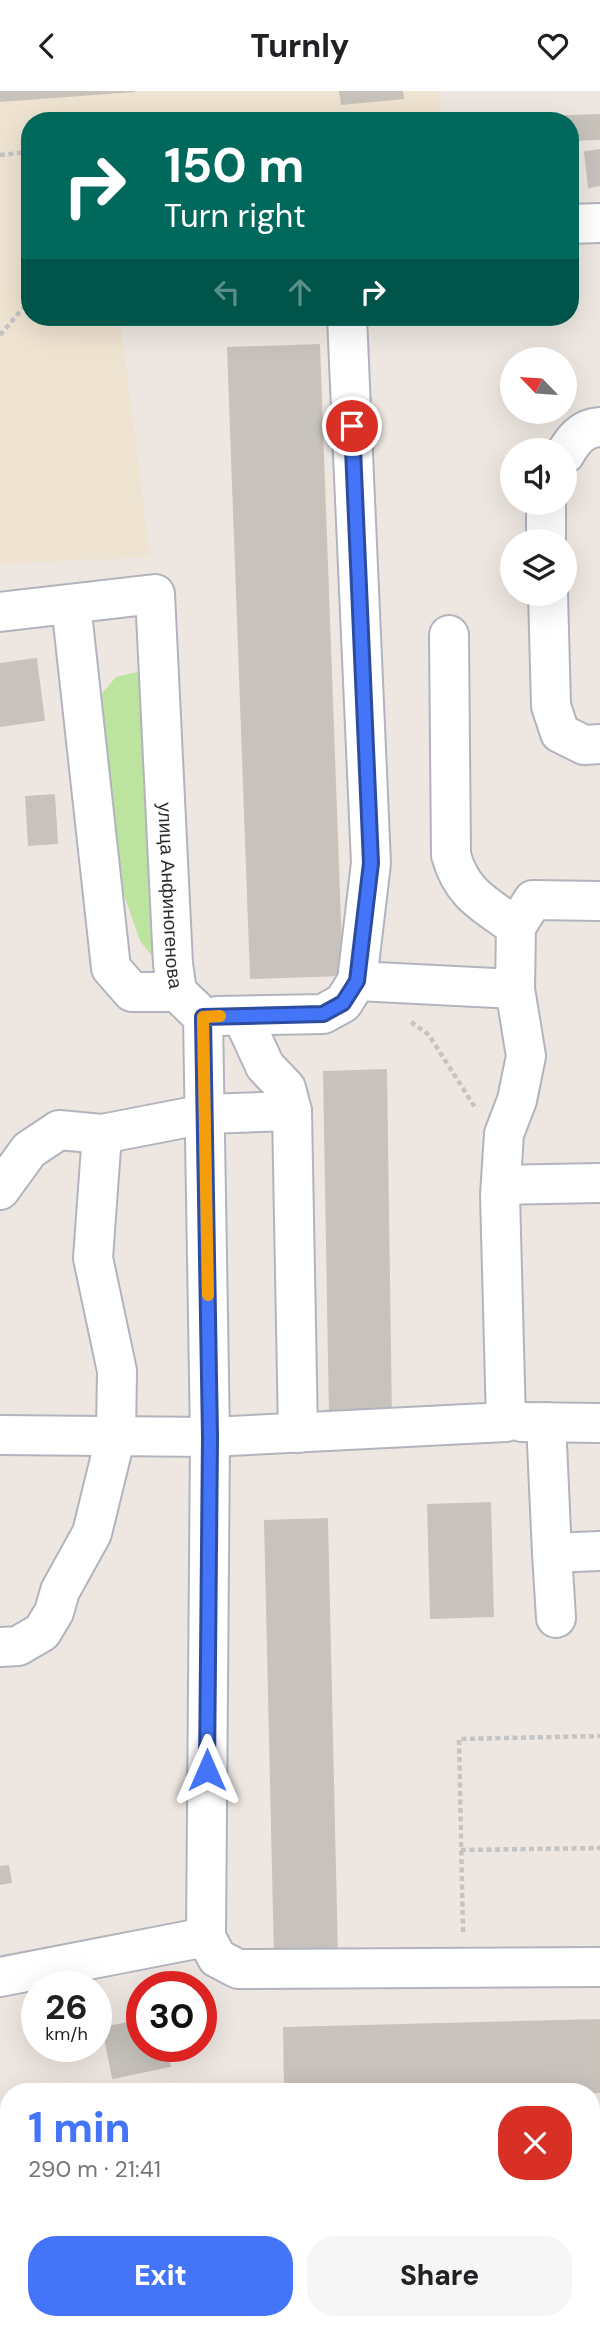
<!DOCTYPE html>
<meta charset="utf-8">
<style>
:root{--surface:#fff;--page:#f6f6f6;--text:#202124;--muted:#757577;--accent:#4475f8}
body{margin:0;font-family:"DM Sans",sans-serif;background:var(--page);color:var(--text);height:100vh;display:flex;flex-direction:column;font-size:26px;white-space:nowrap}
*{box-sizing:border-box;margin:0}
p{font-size:23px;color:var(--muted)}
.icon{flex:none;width:38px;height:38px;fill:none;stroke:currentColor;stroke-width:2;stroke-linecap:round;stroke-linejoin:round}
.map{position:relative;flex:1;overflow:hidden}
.side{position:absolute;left:0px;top:1992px;width:600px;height:247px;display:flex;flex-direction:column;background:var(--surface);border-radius:28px 28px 0 0;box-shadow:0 7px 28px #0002}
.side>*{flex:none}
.banner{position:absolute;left:21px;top:21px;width:558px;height:214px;border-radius:28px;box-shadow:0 7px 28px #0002;background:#00695c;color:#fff;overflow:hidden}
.needle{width:46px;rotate:295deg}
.buttons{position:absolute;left:500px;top:256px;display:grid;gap:14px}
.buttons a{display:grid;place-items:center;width:77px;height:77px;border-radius:50%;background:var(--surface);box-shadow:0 7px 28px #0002;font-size:35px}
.speed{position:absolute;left:21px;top:1880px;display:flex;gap:14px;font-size:35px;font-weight:700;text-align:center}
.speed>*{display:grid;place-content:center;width:91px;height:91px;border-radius:50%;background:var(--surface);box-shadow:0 7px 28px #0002;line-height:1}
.speed small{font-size:18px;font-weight:400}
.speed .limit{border:10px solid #d22;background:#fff;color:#111}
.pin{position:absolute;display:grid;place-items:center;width:60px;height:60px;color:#fff;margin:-30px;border:4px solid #fff;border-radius:50%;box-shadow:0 2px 7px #0007}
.me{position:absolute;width:77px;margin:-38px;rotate:0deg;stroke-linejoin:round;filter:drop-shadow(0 0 5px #0008)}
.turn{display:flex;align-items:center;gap:24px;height:147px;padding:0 28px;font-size:32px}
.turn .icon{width:91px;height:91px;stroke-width:2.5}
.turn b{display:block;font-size:49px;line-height:60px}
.lanes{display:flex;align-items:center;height:66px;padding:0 28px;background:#0003;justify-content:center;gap:35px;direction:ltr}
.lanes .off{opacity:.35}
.round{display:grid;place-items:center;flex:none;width:74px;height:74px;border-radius:28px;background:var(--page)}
.summary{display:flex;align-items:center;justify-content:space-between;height:119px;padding:0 28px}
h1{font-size:42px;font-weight:800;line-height:52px;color:var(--accent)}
.action{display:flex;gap:14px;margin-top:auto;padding:14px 28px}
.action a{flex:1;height:80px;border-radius:28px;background:var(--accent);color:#fff;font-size:28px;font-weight:800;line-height:80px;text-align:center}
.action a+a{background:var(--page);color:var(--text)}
header{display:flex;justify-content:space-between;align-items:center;height:91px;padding:0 28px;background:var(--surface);font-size:32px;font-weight:800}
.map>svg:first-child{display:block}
.education{fill:#efe3d1}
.green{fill:#bce49f}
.water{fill:#76d8ee}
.building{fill:#c7c2bc;stroke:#cac3ba;stroke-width:2}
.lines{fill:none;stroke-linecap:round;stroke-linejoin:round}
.minor-casing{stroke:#b1b4bd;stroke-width:42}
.path{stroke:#c4c4c4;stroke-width:4.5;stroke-dasharray:5 3.5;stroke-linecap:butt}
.minor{stroke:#fff;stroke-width:38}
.route-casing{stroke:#2c4ca1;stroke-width:18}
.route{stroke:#4475f8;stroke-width:12}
.slow{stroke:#f59e0b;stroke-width:12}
.labels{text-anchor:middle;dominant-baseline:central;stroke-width:6;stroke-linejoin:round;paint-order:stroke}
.street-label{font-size:19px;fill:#2e2e2e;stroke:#fff}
</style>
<header><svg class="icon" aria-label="back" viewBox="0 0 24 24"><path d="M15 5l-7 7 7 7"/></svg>Turnly<svg class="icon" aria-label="heart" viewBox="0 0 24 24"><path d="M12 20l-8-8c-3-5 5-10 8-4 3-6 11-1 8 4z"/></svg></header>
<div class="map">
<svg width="600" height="2238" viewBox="0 0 600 2238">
<rect width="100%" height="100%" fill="#eee7e1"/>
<path class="education" d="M0 0H439L442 30H30V226H120L150 466 0 473Z"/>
<path class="green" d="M150 578 153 866 140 850 102 739 99 606 116 586Z"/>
<path class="water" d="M0 2050 9 2054V2170L0 2166Z
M137 2230H387L405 2238H155Z"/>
<path class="building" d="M0 0H135L0 10Z
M340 0H402L403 7 342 13Z
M511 22V30H471L470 24Z
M600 24V48L570 49V30H541V26Z
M600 59V94L589 96 585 61Z
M319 254 342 884 251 887 228 257Z
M36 568 44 629 0 635V573Z
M54 704 57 752 29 754 26 706Z
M386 979 391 1326 330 1327 324 981Z
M490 1412 493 1525 431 1527 428 1414Z
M327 1428 337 1865 275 1867 265 1430Z
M8 1775 11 1791 0 1793V1776Z
M142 1929V1955H166L170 1975 113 1987 103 1937Z
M600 1929V2001L285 2000 284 1937Z"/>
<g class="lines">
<defs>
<g id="minor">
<path d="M570 133 600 132"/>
<path d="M347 226 371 772 357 890 515 898 516 836 533 809 600 810"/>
<path d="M565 363C573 349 582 337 600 336"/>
<path d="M546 411V450"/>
<path d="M548 502 551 615 560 642 584 654 600 653"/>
<path d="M71 513 111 877 132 901H177"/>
<path id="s1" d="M0 521 155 503 173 873 177 901 203 926 210 1346 206 1846 217 1867 238 1878 600 1876"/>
<path d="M449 544 451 764C462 804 485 813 516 836"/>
<path d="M217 925 323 923 343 912 357 890"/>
<path d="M242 925 265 975 286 997 292 1020 298 1342"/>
<path d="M501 1094 600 1092"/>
<path d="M0 1099 29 1059 59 1039 102 1043 205 1023 292 1020"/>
<path d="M522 1331 600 1332"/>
<path d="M546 1331 552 1462 600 1460"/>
<path d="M0 1344 210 1346 506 1331 500 1104 504 1043 517 1009 526 965 515 898"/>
<path d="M552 1462 556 1527"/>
<path d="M0 1556 18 1555 42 1541 54 1521 60 1500 92 1442 116 1344 117 1280 93 1167 102 1043"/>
<path d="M0 1886 206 1846"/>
</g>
</defs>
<use href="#minor" class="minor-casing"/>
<path class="path" d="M0 64 30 61
M0 244 30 209
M411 931 429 944 476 1018
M461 1759 600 1757
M463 1841 459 1648 600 1645"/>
<use href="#minor" class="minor"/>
</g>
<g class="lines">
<defs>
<path id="route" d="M207 1679 210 1346 203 926 323 923 343 912 357 890 371 772 352 335"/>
</defs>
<use href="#route" class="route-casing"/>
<use href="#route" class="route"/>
<path class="slow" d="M208 1204 203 926 220 925"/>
</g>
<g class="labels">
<g class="street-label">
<text stroke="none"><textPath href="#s1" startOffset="458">улица Анфиногенова</textPath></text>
</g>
</g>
</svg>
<div class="buttons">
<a><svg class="needle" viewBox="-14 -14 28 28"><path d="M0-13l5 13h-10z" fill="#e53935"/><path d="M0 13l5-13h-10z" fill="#757577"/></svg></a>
<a><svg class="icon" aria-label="sound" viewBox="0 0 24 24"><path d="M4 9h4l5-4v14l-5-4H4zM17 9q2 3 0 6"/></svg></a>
<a><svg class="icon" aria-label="layers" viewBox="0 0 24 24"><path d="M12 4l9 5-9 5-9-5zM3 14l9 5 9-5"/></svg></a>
</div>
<div class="speed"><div>26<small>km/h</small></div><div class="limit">30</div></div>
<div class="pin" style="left:352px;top:335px;background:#d93025"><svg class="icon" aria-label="arrive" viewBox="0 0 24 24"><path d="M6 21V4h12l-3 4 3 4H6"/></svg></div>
<svg class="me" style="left:207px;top:1679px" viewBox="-20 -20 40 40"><path d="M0-17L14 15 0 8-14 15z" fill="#4475f8" stroke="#fff" stroke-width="4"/></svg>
<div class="banner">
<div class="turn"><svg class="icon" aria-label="right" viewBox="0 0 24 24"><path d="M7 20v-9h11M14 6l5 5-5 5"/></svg><div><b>150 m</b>Turn right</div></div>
<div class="lanes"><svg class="icon off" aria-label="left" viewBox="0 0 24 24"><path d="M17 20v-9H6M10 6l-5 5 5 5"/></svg><svg class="icon off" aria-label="ahead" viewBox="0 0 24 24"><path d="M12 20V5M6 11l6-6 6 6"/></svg><svg class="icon" aria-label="right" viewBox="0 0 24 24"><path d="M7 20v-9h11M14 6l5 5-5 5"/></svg></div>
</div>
<section class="side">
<div class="summary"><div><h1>1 min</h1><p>290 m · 21:41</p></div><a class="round" style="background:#d93025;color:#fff"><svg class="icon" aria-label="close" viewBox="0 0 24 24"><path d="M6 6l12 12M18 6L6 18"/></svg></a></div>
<div class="action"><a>Exit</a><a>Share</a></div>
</section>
</div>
